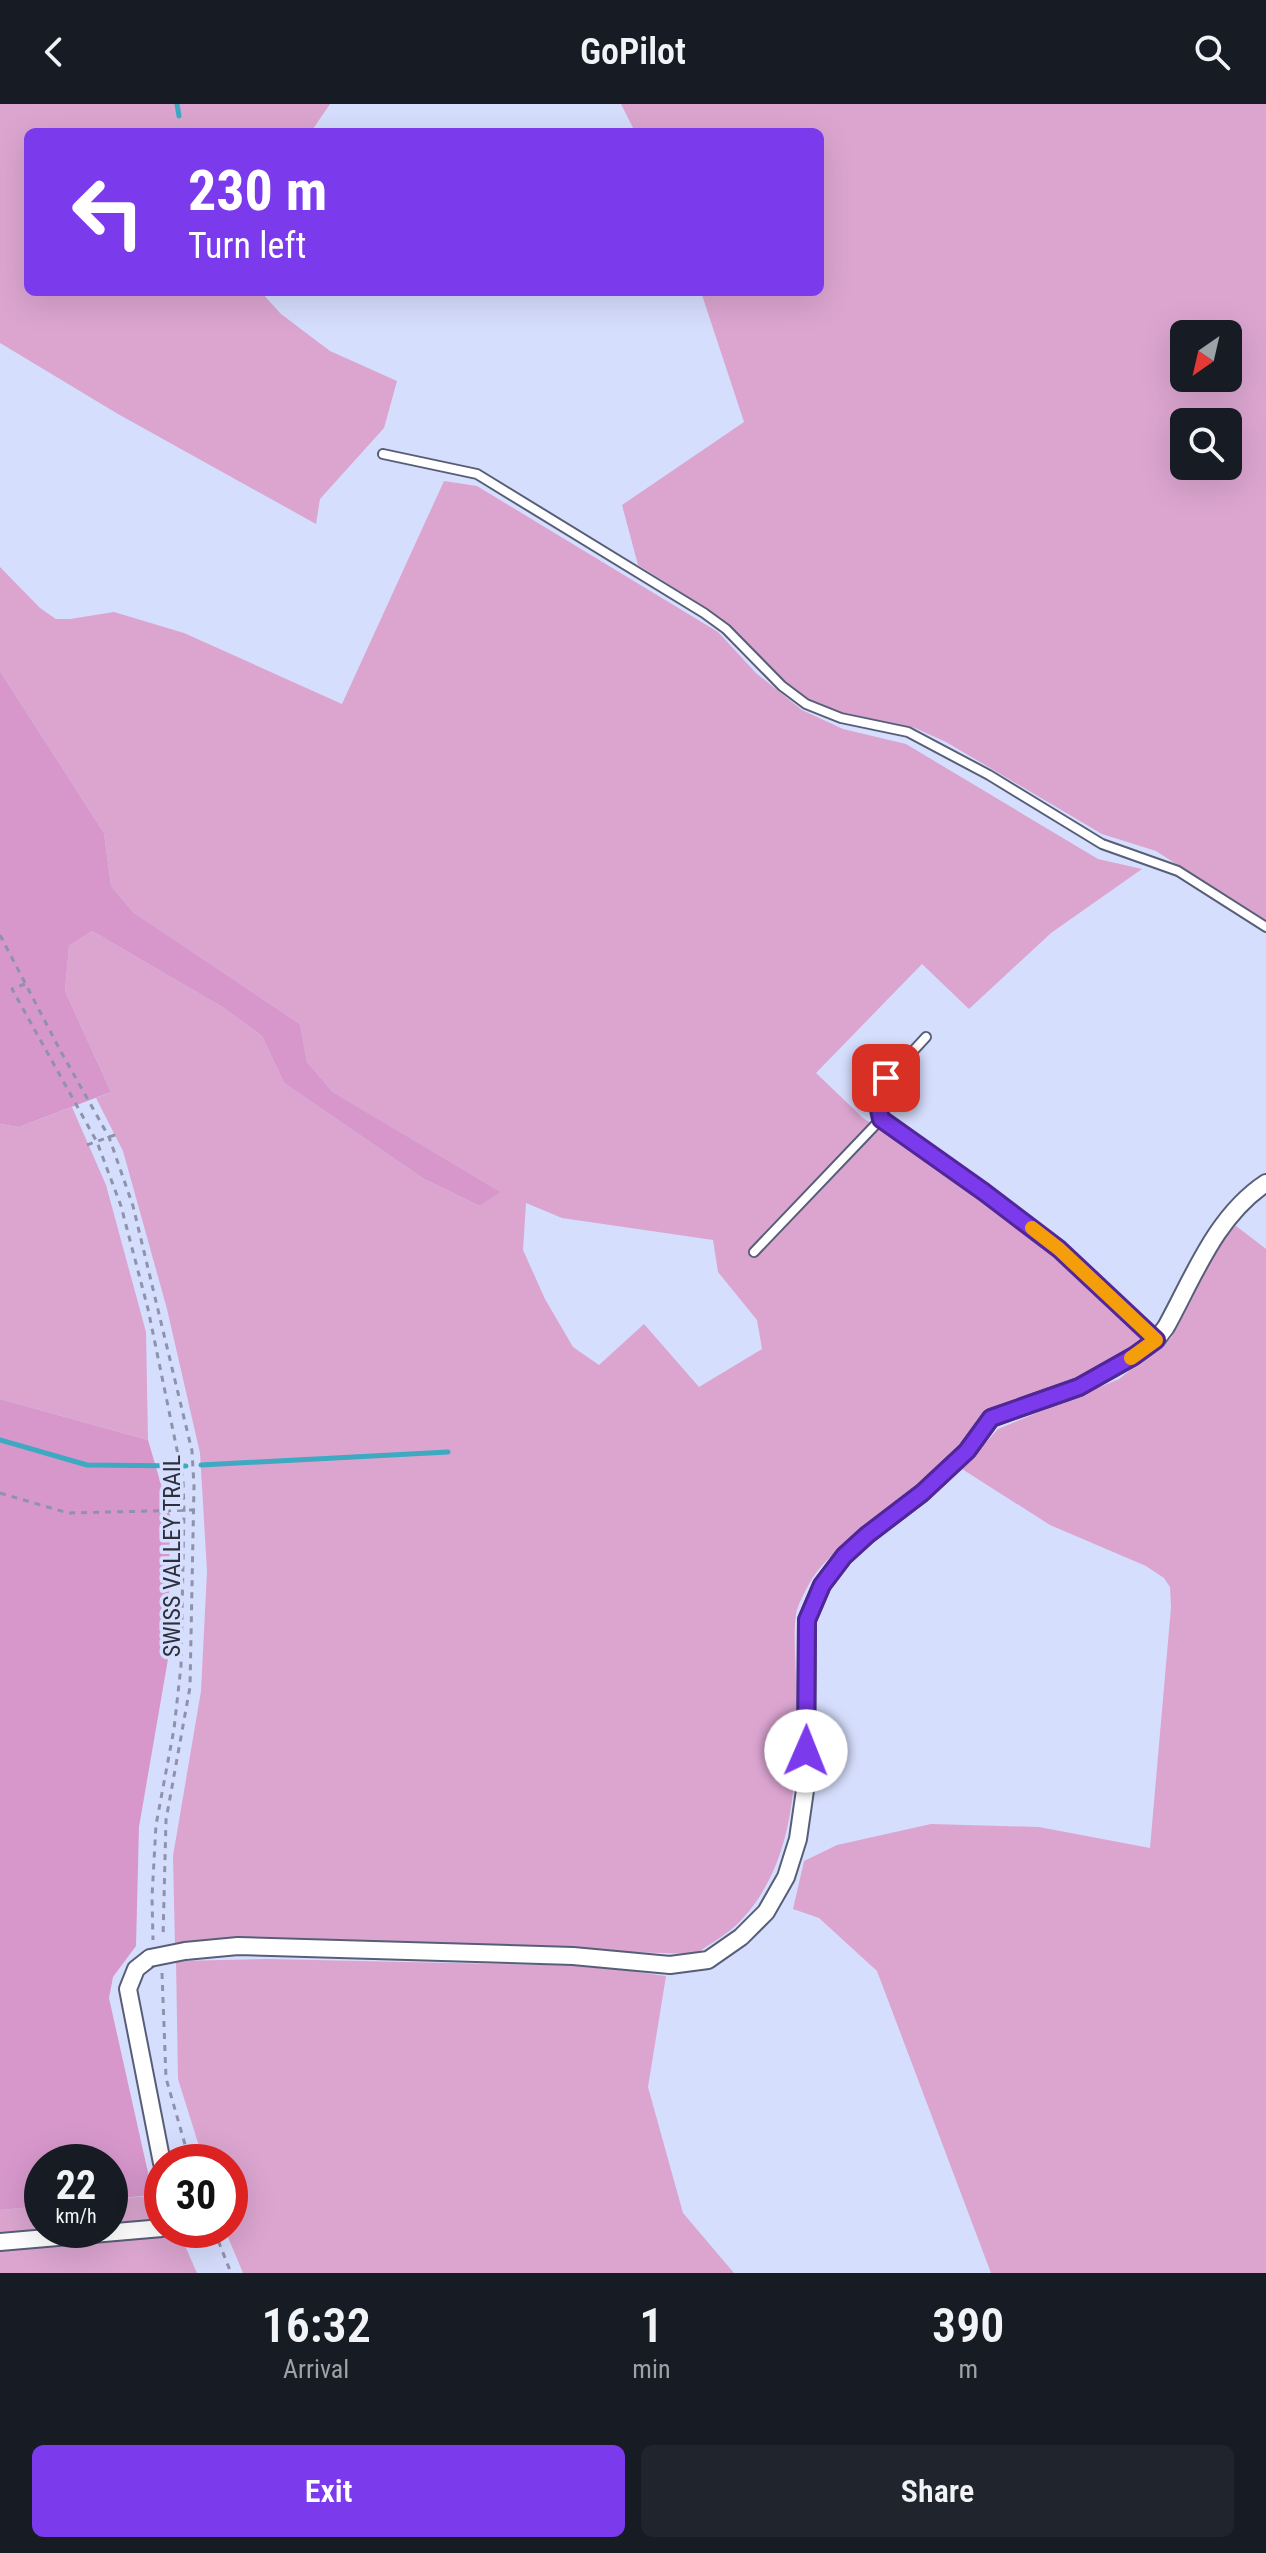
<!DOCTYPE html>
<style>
:root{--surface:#171b24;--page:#20242c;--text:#f1f3f6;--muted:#9ea1a6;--accent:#7c3aed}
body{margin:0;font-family:"Roboto Condensed",sans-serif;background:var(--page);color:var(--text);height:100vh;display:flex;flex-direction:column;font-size:30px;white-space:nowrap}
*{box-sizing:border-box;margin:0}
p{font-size:26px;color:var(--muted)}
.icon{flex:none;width:44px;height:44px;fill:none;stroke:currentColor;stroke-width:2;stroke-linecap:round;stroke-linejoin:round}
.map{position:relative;height:2169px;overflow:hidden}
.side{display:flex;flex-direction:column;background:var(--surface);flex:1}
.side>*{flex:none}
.guide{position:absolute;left:24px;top:24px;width:800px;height:168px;border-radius:12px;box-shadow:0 8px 32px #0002;background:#7c3aed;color:#fff;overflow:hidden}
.needle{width:52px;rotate:214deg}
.tools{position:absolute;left:1170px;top:216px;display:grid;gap:16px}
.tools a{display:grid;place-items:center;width:72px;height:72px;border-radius:12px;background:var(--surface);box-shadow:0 8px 32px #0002;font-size:40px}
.speed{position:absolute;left:24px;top:2040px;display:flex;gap:16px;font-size:40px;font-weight:700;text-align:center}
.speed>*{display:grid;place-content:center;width:104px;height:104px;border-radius:50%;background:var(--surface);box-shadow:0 8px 32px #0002;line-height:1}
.speed small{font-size:20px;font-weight:400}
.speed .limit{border:12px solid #d22;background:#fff;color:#111}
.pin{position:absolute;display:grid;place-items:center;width:68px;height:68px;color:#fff;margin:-34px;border-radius:16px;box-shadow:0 4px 12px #0006}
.me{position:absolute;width:88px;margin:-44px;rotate:1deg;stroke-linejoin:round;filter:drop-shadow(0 0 6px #0008)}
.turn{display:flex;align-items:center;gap:28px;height:168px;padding:0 32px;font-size:36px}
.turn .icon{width:104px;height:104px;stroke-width:2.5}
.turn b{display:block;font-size:56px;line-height:68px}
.eta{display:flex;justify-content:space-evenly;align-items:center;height:136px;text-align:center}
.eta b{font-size:48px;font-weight:600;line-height:56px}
.button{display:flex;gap:16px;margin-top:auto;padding:16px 32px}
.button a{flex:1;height:92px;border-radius:12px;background:var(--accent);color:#fff;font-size:32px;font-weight:600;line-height:92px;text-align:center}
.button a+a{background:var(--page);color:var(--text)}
header{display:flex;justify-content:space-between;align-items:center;height:104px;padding:0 32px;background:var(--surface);font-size:36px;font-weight:600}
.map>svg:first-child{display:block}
.green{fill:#dba5d0;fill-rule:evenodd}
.forest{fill:#d797cb}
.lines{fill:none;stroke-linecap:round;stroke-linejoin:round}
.stream{stroke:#3daac1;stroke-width:5}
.service-casing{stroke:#575e78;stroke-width:12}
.minor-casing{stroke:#575e78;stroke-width:20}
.path{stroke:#8e93aa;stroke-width:3;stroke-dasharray:6 6;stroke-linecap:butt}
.service{stroke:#fff;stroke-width:8}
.minor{stroke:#fff;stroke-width:16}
.minor-bridge-casing{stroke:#575e78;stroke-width:20;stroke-linecap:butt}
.minor-bridge{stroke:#fff;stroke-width:16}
.route-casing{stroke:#51269a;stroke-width:20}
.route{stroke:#7c3aed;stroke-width:14}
.slow{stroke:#f59e0b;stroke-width:14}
.labels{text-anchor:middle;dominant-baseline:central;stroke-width:7;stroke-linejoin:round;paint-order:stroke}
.street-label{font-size:24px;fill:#2d2f3b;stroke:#d6defd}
</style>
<header><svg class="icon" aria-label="back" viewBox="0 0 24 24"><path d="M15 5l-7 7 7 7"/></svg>GoPilot<svg class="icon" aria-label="search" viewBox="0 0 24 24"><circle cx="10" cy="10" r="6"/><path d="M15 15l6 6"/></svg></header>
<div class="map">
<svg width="1266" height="2169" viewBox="0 0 1266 2169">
<rect width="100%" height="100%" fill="#d6defd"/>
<path class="green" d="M0 0H330L311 28H28V188H261L281 210 330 247 397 277 384 324 320 395 316 420 118 310 0 239Z
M621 0H1266V818L1156 747 1102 730 946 638 915 624 840 608 809 598 785 578 752 543 709 506 638 461 622 401 744 318 701 188H820V28H635ZM1184 230H1228V274H1184ZM1184 318H1228V362H1184Z
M444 377 477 382 718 528 756 569 802 606 843 625 906 640 1098 755 1142 765 1051 829 969 905 922 860 816 969 863 1014 882 1027 889 1026 939 1058 1057 1148 1144 1235C1105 1276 1046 1280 997 1304 974 1315 961 1342 943 1361 908 1398 831 1437 808 1482 804 1490 798 1500 796 1510 793 1533 796 1559 796 1582 797 1660 799 1753 743 1814 730 1829 712 1839 695 1850L226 1836 175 1842 173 1752 201 1587 207 1467 200 1349 167 1205 123 1047 96 994 111 988 65 887 69 842 92 827 224 904 262 932 284 979 424 1075 480 1102 499 1088 333 988 307 958 300 920 133 808 111 782 104 729 0 567V463L40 504 56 515H70L114 508 184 529 342 600ZM526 1099 562 1114 713 1136 718 1168 757 1216 762 1245 699 1283 644 1220 599 1261 573 1243 545 1195 523 1146Z
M72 1003 106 1081 146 1228 148 1336 0 1295V1020L19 1023Z
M1231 1118 1266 1145V2169H991L877 1867 819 1814 793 1805 804 1757 837 1741 931 1720 1039 1723 1150 1744 1171 1503 1170 1483 1164 1474 1146 1462 1050 1421 962 1365 998 1325 1119 1275 1171 1234Z
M268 1855 595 1862 666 1872 648 1983 683 2109 734 2169H243L225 2126H230V2058H204L178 1975 176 1857Z
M162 2091V2126H178L197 2169H0V2106L42 2102V2126H110V2095Z"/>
<path class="forest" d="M0 567 104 729 111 782 133 808 300 920 307 958 333 988 500 1088 480 1102 424 1075 284 979 262 932 224 904 92 827 69 842 65 887 111 988 19 1023 0 1020Z
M0 1295 148 1336 170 1411 168 1555 139 1723 136 1842 113 1873 109 1894 153 2091 110 2095V2058H42V2102L0 2106Z"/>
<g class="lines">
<path class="stream" d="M177 0 179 12
M0 1336 87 1361 186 1362
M201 1361 448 1348"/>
<defs>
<path id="service" d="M383 350 477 370 704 509 726 525 782 582 806 600 841 614 908 628 989 671 1102 740 1178 767 1266 823
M881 1015 876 996 878 985 926 933
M754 1148 881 1015 984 1088 1059 1145 1156 1236"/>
<path id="minor" d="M185 1847 238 1842 573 1852 670 1861 708 1856 741 1833 766 1808 786 1773 798 1735 806 1679 807 1516 822 1481 844 1452 867 1431 922 1389 967 1347 991 1314 1079 1283 1134 1252 1156 1236 1166 1223C1194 1172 1216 1112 1266 1079
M150 1854 136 1865 128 1885 162 2059
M0 2138 162 2124"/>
</defs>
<use href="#service" class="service-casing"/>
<use href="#minor" class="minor-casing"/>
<path class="path" d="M0 831 60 946 109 1033 133 1102 192 1347 194 1382 190 1583 166 1716 163 1834
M25 880 12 885 97 1038 121 1102 148 1205 183 1375 184 1407 181 1562 174 1625 156 1721 152 1793 153 1836
M87 1041 120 1029
M0 1389 68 1409 194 1406
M162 1869 166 1974 190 2058
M184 2126 187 2134
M214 2126 231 2169"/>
<use href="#service" class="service"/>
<use href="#minor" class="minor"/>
<defs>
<path id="minor-bridge" d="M150 1854 185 1847"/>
</defs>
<use href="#minor-bridge" class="minor-bridge-casing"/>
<use href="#minor-bridge" class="minor-bridge"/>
</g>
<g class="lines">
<defs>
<path id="route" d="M806 1647 807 1516 822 1481 844 1452 867 1431 922 1389 967 1347 991 1314 1079 1283 1134 1252 1156 1236 1059 1145 984 1088 881 1015C877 998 875 989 886 974"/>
</defs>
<use href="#route" class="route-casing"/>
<use href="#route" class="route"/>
<path class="slow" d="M1032 1124 1059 1145 1156 1236 1131 1254"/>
</g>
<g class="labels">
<g class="street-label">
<text transform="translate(172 1452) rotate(-90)">SWISS VALLEY TRAIL</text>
</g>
</g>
</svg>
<div class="tools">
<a><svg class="needle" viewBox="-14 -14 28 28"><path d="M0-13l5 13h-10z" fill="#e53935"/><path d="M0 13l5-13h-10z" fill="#9ea1a6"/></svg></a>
<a><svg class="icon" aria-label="search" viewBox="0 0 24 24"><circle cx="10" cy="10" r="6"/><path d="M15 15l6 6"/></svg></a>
</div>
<div class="speed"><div>22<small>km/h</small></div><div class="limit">30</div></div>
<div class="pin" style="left:886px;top:974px;background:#d93025"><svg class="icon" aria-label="arrive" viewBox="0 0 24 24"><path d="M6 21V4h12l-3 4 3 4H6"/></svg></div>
<svg class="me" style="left:806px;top:1647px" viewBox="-20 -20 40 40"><circle r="19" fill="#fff"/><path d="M0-13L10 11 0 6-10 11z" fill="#7c3aed"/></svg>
<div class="guide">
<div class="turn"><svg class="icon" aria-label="left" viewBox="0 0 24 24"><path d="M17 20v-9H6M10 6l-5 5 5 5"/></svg><div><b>230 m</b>Turn left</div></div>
</div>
</div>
<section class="side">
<div class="eta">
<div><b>16:32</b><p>Arrival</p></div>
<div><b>1</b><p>min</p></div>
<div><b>390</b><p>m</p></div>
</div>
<div class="button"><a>Exit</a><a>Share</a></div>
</section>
